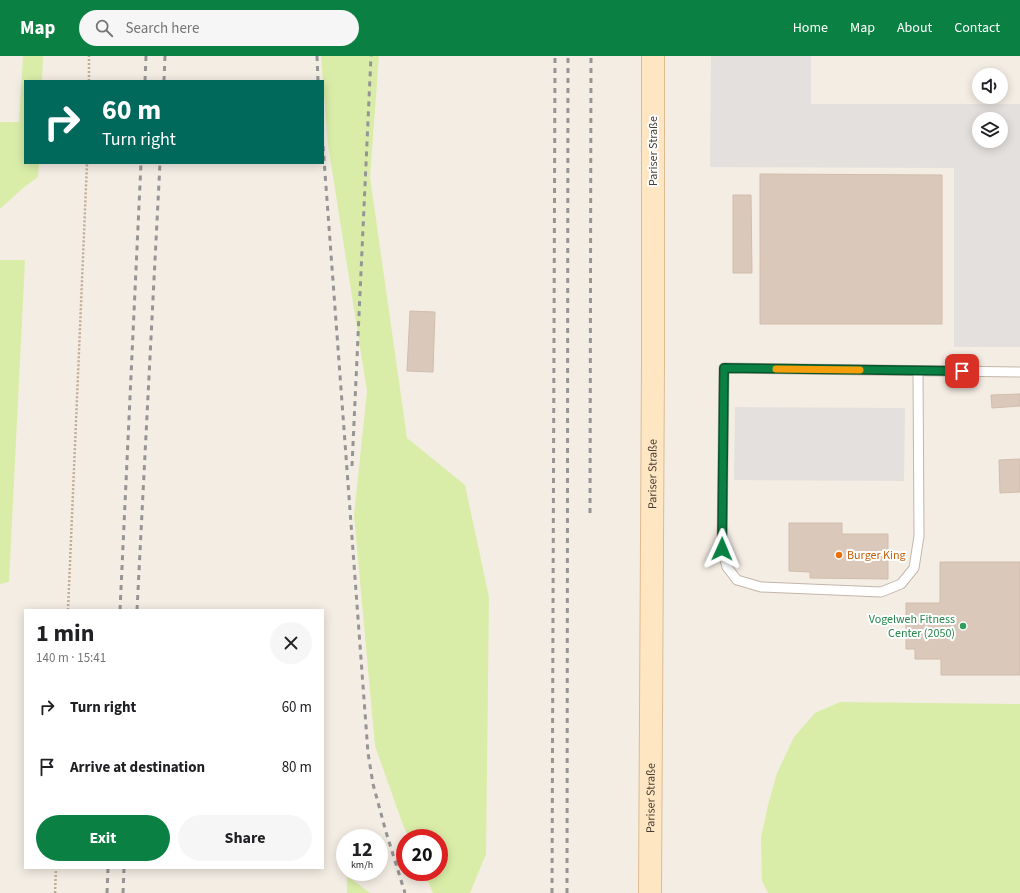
<!DOCTYPE html>
<meta charset="utf-8">
<style>
:root{--surface:#fff;--page:#f6f6f6;--text:#202124;--muted:#757577;--accent:#0b8043}
body{margin:0;font-family:"Source Sans 3",sans-serif;background:var(--page);color:var(--text);height:100vh;display:flex;flex-direction:column;font-size:15px;white-space:nowrap}
*{box-sizing:border-box;margin:0}
p{font-size:13px;color:var(--muted)}
.icon{flex:none;width:22px;height:22px;fill:none;stroke:currentColor;stroke-width:2;stroke-linecap:round;stroke-linejoin:round}
.map{position:relative;flex:1;overflow:hidden}
.sheet{position:absolute;left:24px;top:553px;width:300px;height:260px;display:flex;flex-direction:column;background:var(--surface);border-radius:0px;box-shadow:0 2px 10px #0003}
.sheet>*{flex:none}
.top-card{position:absolute;left:24px;top:24px;width:300px;height:84px;border-radius:0px;box-shadow:0 2px 10px #0003;background:#00695c;color:#fff;overflow:hidden}
.controls{position:absolute;left:972px;top:12px;display:grid;gap:8px}
.controls a{display:grid;place-items:center;width:36px;height:36px;border-radius:50%;background:var(--surface);box-shadow:0 2px 10px #0003;font-size:20px}
.speed{position:absolute;left:336px;top:773px;display:flex;gap:8px;font-size:20px;font-weight:700;text-align:center}
.speed>*{display:grid;place-content:center;width:52px;height:52px;border-radius:50%;background:var(--surface);box-shadow:0 2px 10px #0003;line-height:1}
.speed small{font-size:10px;font-weight:400}
.speed .limit{border:6px solid #d22;background:#fff;color:#111}
.pin{position:absolute;display:grid;place-items:center;width:34px;height:34px;color:#fff;margin:-17px;border-radius:8px;box-shadow:0 2px 6px #0006}
.me{position:absolute;width:44px;margin:-22px;rotate:1deg;stroke-linejoin:round;filter:drop-shadow(0 0 3px #0008)}
.turn{display:flex;align-items:center;gap:14px;height:84px;padding:0 12px;font-size:18px}
.turn .icon{width:52px;height:52px;stroke-width:2.5}
.turn b{display:block;font-size:28px;line-height:34px}
.round{display:grid;place-items:center;flex:none;width:42px;height:42px;border-radius:21px;background:var(--page)}
.head{display:flex;align-items:center;justify-content:space-between;height:68px;padding:0 12px}
h1{font-size:24px;font-weight:700;line-height:30px}
.primary-button{display:flex;gap:8px;margin-top:auto;padding:8px 12px}
.primary-button a{flex:1;height:46px;border-radius:24px;background:var(--accent);color:#fff;font-size:16px;font-weight:700;line-height:46px;text-align:center}
.primary-button a+a{background:var(--page);color:var(--text)}
ul{padding:0;list-style:none}
li{display:flex;align-items:center;gap:12px;height:60px;padding:0 12px}
li div{flex:1}
li b{display:block;font-size:15px}
li em{font-style:normal}
header{display:flex;align-items:center;gap:24px;box-sizing:border-box;height:56px;padding:0 20px;background:var(--accent);color:#fff}
header strong{font-size:19px}
nav{display:flex;gap:22px;margin-inline-start:auto;font-size:14px}
.search{width:280px;height:36px;background:var(--page);display:flex;align-items:center;gap:10px;box-sizing:border-box;padding:0 14px;border-radius:22px;color:var(--muted);font-size:15px}
.map>svg:first-child{display:block}
.green{fill:#daeda8}
.parking{fill:#e4e0dd;fill-rule:evenodd}
.building{fill:#dac9bb;stroke:#d2bcab}
.lines{fill:none;stroke-linecap:round;stroke-linejoin:round}
.lane-casing{stroke:#c4b5a9;stroke-width:11}
.secondary-casing{stroke:#dcbb91;stroke-width:24}
.path{stroke:#c4ab96;stroke-width:2.5;stroke-dasharray:2 2;stroke-linecap:butt}
.lane{stroke:#fff;stroke-width:9}
.secondary{stroke:#ffe6c3;stroke-width:22}
.rail{stroke:#959595;stroke-width:3;stroke-dasharray:5 5;stroke-linecap:butt}
.route-casing{stroke:#07532c;stroke-width:10}
.route{stroke:#0b8043;stroke-width:7}
.slow{stroke:#f59e0b;stroke-width:7}
.food-dot{fill:#e8710a;stroke:#fff;stroke-width:1.5}
.leisure-dot{fill:#2e9e5b;stroke:#fff;stroke-width:1.5}
.labels{text-anchor:middle;dominant-baseline:central;stroke-width:4;stroke-linejoin:round;paint-order:stroke}
.street-label{font-size:12px;fill:#473c33;stroke:#fff}
.food-label{font-size:12px;fill:#c56008;stroke:#fff;text-anchor:start}
.leisure-label{font-size:12px;fill:#27864d;stroke:#fff;text-anchor:end}
</style>
<header>
<strong>Map</strong>
<div class="search"><svg class="icon" aria-label="search" viewBox="0 0 24 24"><circle cx="10" cy="10" r="6"/><path d="M15 15l6 6"/></svg>Search here</div>
<nav><a>Home</a><a>Map</a><a>About</a><a>Contact</a></nav>
</header>
<div class="map">
<svg width="1020" height="837" viewBox="0 0 1020 837">
<rect width="100%" height="100%" fill="#f4ede4"/>
<path class="green" d="M23 0H43L42 25H25V107H39L38 121 23 132 0 153V66H19Z
M321 0H379L370 121 407 382 465 429 489 541 486 798 470 837H433L424 816H439V782H409L403 769 375 690 354 459 367 335 328 89Z
M0 204H25L9 526 0 528Z
M840 646 1020 648V837H768L762 825 761 782 768 749 777 717 794 681 815 657Z
M347 820 370 837H347Z"/>
<path class="parking" d="M711 0H811V48H1020V291H954V112L710 111ZM979 63H1001V85H979Z
M735 351 905 352 904 425 734 424Z"/>
<path class="building" d="M760 118 942 119V268H760Z
M733 139H751L752 217H733Z
M410 255 435 256 433 316 407 315Z
M1020 338V350L992 352 991 339Z
M1020 403V436L1000 437 999 404Z
M789 467H842V478H888V523L810 522V516L789 515Z
M940 506H1020V619H941V603H915V593H906V547H940Z"/>
<g class="lines">
<defs>
<path id="lane" d="M918 315 919 480 914 512 901 528 881 536 761 531 737 524 727 511 722 493 724 312 1020 316"/>
<g id="secondary">
<path id="s1" d="M650 837 653 307V0"/>
</g>
</defs>
<use href="#lane" class="lane-casing"/>
<use href="#secondary" class="secondary-casing"/>
<path class="path" d="M89 25V0
M68 554 87 107
M55 837 56 812"/>
<use href="#lane" class="lane"/>
<use href="#secondary" class="secondary"/>
<path class="rail" d="M317 0 318 25
M145 25 146 0
M164 25 165 0
M323 90 368 697 373 728 386 776 405 837
M352 410 371 0
M590 457 591 0
M120 554 141 107
M137 554 160 107
M107 837 108 812
M123 837 124 812
M552 837 555 0
M567 837 568 0"/>
</g>
<g class="lines">
<defs>
<path id="route" d="M722 493 724 312 962 315"/>
</defs>
<use href="#route" class="route-casing"/>
<use href="#route" class="route"/>
<path class="slow" d="M776 313 860 314"/>
</g>
<circle class="food-dot" cx="839" cy="499" r="4"/>
<circle class="leisure-dot" cx="963" cy="570" r="4"/>
<g class="labels">
<g class="street-label">
<text transform="translate(653 95) rotate(-90)">Pariser Straße</text>
<text stroke="none"><textPath href="#s1" startOffset="419">Pariser Straße</textPath></text>
<text stroke="none"><textPath href="#s1" startOffset="95">Pariser Straße</textPath></text>
</g>
<g class="food-label">
<text x="847" y="499">Burger King</text>
</g>
<g class="leisure-label">
<text x="955" y="563">Vogelweh Fitness<tspan x="955" dy="14">Center (2050)</tspan></text>
</g>
</g>
</svg>
<div class="controls">
<a><svg class="icon" aria-label="sound" viewBox="0 0 24 24"><path d="M4 9h4l5-4v14l-5-4H4zM17 9q2 3 0 6"/></svg></a>
<a><svg class="icon" aria-label="layers" viewBox="0 0 24 24"><path d="M12 4l9 5-9 5-9-5zM3 14l9 5 9-5"/></svg></a>
</div>
<div class="speed"><div>12<small>km/h</small></div><div class="limit">20</div></div>
<div class="pin" style="left:962px;top:315px;background:#d93025"><svg class="icon" aria-label="arrive" viewBox="0 0 24 24"><path d="M6 21V4h12l-3 4 3 4H6"/></svg></div>
<svg class="me" style="left:722px;top:493px" viewBox="-20 -20 40 40"><path d="M0-17L14 15 0 8-14 15z" fill="#0b8043" stroke="#fff" stroke-width="4"/></svg>
<div class="top-card">
<div class="turn"><svg class="icon" aria-label="right" viewBox="0 0 24 24"><path d="M7 20v-9h11M14 6l5 5-5 5"/></svg><div><b>60 m</b>Turn right</div></div>
</div>
<section class="sheet">
<div class="head"><div><h1>1 min</h1><p>140 m · 15:41</p></div><a class="round"><svg class="icon" aria-label="close" viewBox="0 0 24 24"><path d="M6 6l12 12M18 6L6 18"/></svg></a></div>
<ul>
<li><svg class="icon" aria-label="right" viewBox="0 0 24 24"><path d="M7 20v-9h11M14 6l5 5-5 5"/></svg><div><b>Turn right</b></div><em>60 m</em></li>
<li><svg class="icon" aria-label="arrive" viewBox="0 0 24 24"><path d="M6 21V4h12l-3 4 3 4H6"/></svg><div><b>Arrive at destination</b></div><em>80 m</em></li>
</ul>
<div class="primary-button"><a>Exit</a><a>Share</a></div>
</section>
</div>
